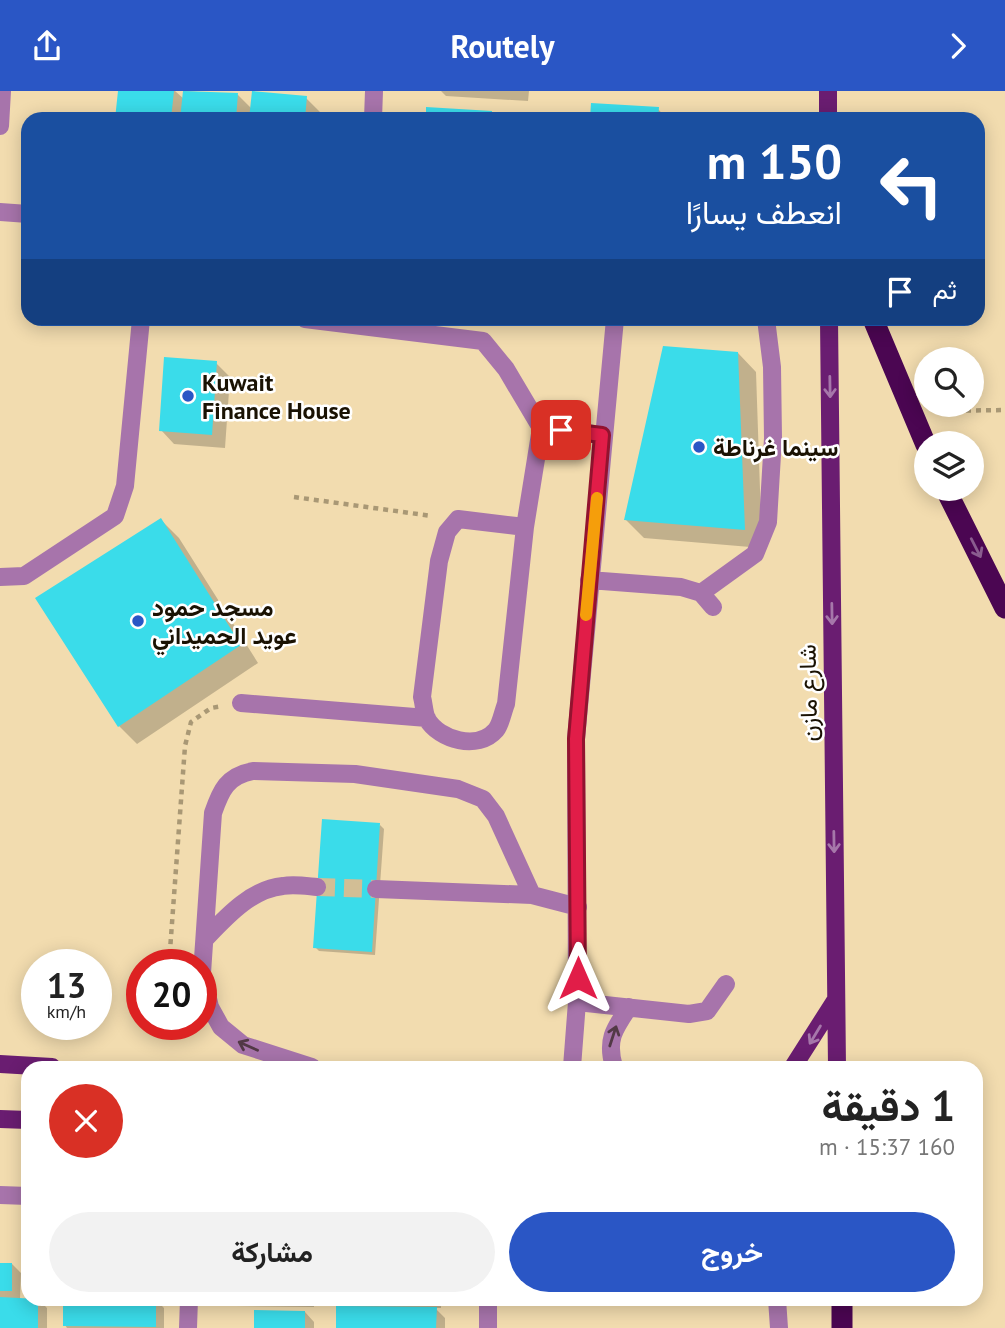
<!DOCTYPE html>
<html lang="ar">
<meta charset="utf-8">
<style>
:root{--surface:#fff;--page:#f2f2f2;--text:#222;--muted:#767676;--accent:#2a56c5}
body{margin:0;font-family:"PT Sans",Vazirmatn,sans-serif;background:var(--page);color:var(--text);direction:rtl;height:100vh;display:flex;flex-direction:column;font-size:26px;white-space:nowrap}
*{box-sizing:border-box;margin:0}
p{font-size:23px;color:var(--muted)}
.icon{flex:none;width:38px;height:38px;fill:none;stroke:currentColor;stroke-width:2;stroke-linecap:round;stroke-linejoin:round}
.map{position:relative;flex:1;overflow:hidden;direction:ltr}
.details{position:absolute;left:21px;top:970px;width:962px;height:245px;display:flex;flex-direction:column;background:var(--surface);border-radius:21px;box-shadow:0 4px 18px #0003;direction:rtl}
.details>*{flex:none}
.top-card{position:absolute;left:21px;top:21px;width:964px;height:214px;border-radius:21px;box-shadow:0 4px 18px #0003;direction:rtl;background:#1a4fa0;color:#fff;overflow:hidden}
.controls{position:absolute;left:914px;top:256px;display:grid;gap:14px}
.controls a{display:grid;place-items:center;width:70px;height:70px;border-radius:50%;background:var(--surface);box-shadow:0 4px 18px #0003;font-size:35px}
.speed{position:absolute;left:21px;top:858px;display:flex;gap:14px;font-size:35px;font-weight:700;text-align:center}
.speed>*{display:grid;place-content:center;width:91px;height:91px;border-radius:50%;background:var(--surface);box-shadow:0 4px 18px #0003;line-height:1}
.speed small{font-size:18px;font-weight:400}
.speed .limit{border:10px solid #d22;background:#fff;color:#111}
.pin{position:absolute;display:grid;place-items:center;width:60px;height:60px;color:#fff;margin:-30px;border-radius:14px;box-shadow:0 4px 10px #0006}
.me{position:absolute;width:77px;margin:-38px;rotate:0deg;stroke-linejoin:round;filter:drop-shadow(0 0 5px #0008)}
.turn{display:flex;align-items:center;gap:24px;height:147px;padding:0 28px;font-size:32px}
.turn .icon{width:91px;height:91px;stroke-width:2.5}
.turn b{display:block;font-size:49px;line-height:60px}
.then{display:flex;align-items:center;height:66px;padding:0 28px;background:#0003;gap:14px;font-size:26px}
.round{display:grid;place-items:center;flex:none;width:74px;height:74px;border-radius:37px;background:var(--page)}
.headline{display:flex;align-items:center;justify-content:space-between;height:119px;padding:0 28px}
h1{font-size:42px;font-weight:700;line-height:52px}
.cta{display:flex;gap:14px;margin-top:auto;padding:14px 28px}
.cta a{flex:1;height:80px;border-radius:42px;background:var(--accent);color:#fff;font-size:28px;font-weight:700;line-height:80px;text-align:center}
.cta a+a{background:var(--page);color:var(--text)}
header{display:flex;justify-content:space-between;align-items:center;height:91px;padding:0 28px;background:var(--accent);color:#fff;font-size:32px;font-weight:700}
.map>svg:first-child{display:block}
.shadow{fill:#0003}
.building{fill:#3adcea}
.lines{fill:none;stroke-linecap:round;stroke-linejoin:round}
.minor-tunnel{stroke:#d2be95;stroke-width:18;stroke-dasharray:18 9;stroke-linecap:butt}
.path{stroke:#a99875;stroke-width:4.5;stroke-dasharray:5 5;stroke-linecap:butt}
.minor{stroke:#a774ab;stroke-width:18}
.major{stroke:#6a1d71;stroke-width:18}
.highway{stroke:#4b0652;stroke-width:21}
.oneway{stroke:#a677aa}
.oneway2{stroke:#8a5d8f}
.oneway3{stroke:#523946}
.route-casing{stroke:#92132f;stroke-width:18}
.route{stroke:#e11d48;stroke-width:12}
.slow{stroke:#f59e0b;stroke-width:12}
.poi-dot{fill:#2a56c5;stroke:#fff;stroke-width:2.5}
.labels{text-anchor:middle;dominant-baseline:central;stroke-width:5;stroke-linejoin:round;paint-order:stroke}
.poi-label{font-size:24px;font-weight:bold;fill:#1a1203;stroke:#fff;text-anchor:start}
.street-label{font-size:24px;fill:#1a1203;stroke:#fff}
</style>
<header><svg class="icon" aria-label="forward" viewBox="0 0 24 24"><path d="M9 5l7 7-7 7"/></svg>Routely<svg class="icon" aria-label="share" viewBox="0 0 24 24"><path d="M12 15V3M7 8l5-5 5 5M5 13v7h14v-7"/></svg></header>
<div class="map">
<svg width="1005" height="1237" viewBox="0 0 1005 1237">
<rect width="100%" height="100%" fill="#f2dcaf"/>
<path class="shadow" d="M120 0H175L184 8V0L238 4 252 18 306 7 320 21 319 28H117Z
M441 0H529L528 10 446 5Z
M658 18 667 28H592Z
M738 262 756 281 762 457 644 447 626 429Z
M216 272 230 286 225 357 174 353 161 339Z
M161 429 179 447 258 572 137 653 119 635Z
M380 734 384 738 375 864 319 860 315 856Z
M0 1173H12L21 1182 20 1208H38L47 1217V1237H0Z
M65 1208H155L164 1217V1237H67L65 1234Z
M227 1208H314V1216L235 1215Z
M331 1208H441V1217H435L445 1227V1237H338L341 1217Z
M305 1221 314 1231V1237H256Z"/>
<path class="building" d="M118 0H174L171 28H115Z
M183 0 238 2 236 28H180Z
M252 0 307 5 305 28H249Z
M591 12 659 16 658 28H590Z
M426 16 492 20V28H426Z
M663 255 738 261 745 439 624 429Z
M164 266 217 270 212 344 159 340Z
M161 427 241 554 118 636 35 507Z
M322 728 380 732 372 861 313 857Z
M0 1172H12V1200H0Z
M0 1206 38 1208V1237H0Z
M63 1208H156V1236L63 1235Z
M336 1215 437 1216 436 1237H336Z
M254 1219 305 1220V1237H254Z"/>
<g class="lines">
<path class="minor-tunnel" d="M317 796 376 798"/>
<path class="path" d="M936 320 1005 319
M294 406 432 425
M169 873 185 655 191 631 211 617 223 615"/>
<path class="minor" d="M373 28 374 0
M0 35 2 0
M0 121 28 123
M305 228 483 250 506 278 541 337 525 436 506 613C503 620 501 633 496 639 478 660 439 649 427 628 424 622 424 613 422 606L439 470 447 441 458 428 525 436
M541 337 602 344
M0 486 24 485 115 425 125 395 141 228
M589 489 681 496 701 502 713 516
M701 502 755 463 768 431 773 347 772 276 766 228
M241 612 427 627
M376 798 532 804 578 816
M205 848C226 826 251 798 283 795 294 793 306 795 317 796
M577 911 689 923 707 920 726 893
M312 976 243 954 221 936 210 916 202 882 213 722C221 699 227 685 253 680L355 683 458 698 483 708 496 725 532 804
M572 976 577 911 576 648 615 228
M614 976C606 949 614 938 629 916
M0 1104 28 1105
M777 1208 779 1237
M188 1237 189 1208
M488 1237V1208"/>
<path class="major" d="M828 0V28
M829 228 837 976
M0 973 52 976
M793 976 835 910
M0 1028 28 1029"/>
<path class="highway" d="M873 228 926 354
M945 397 1005 517
M842 1208V1237"/>
</g>
<defs><path id="oneway-shaft" d="M-6 0H5M1.5-3L5.5 0L1.5 3" fill="none" stroke-width="1.6" stroke-linecap="round" stroke-linejoin="round" transform="scale(1.75)"/></defs>
<g class="oneway">
<use href="#oneway-shaft" transform="translate(830 296) rotate(89)"/>
<use href="#oneway-shaft" transform="translate(832 523) rotate(89)"/>
<use href="#oneway-shaft" transform="translate(834 751) rotate(89)"/>
<use href="#oneway-shaft" transform="translate(815 944) rotate(121)"/>
</g>
<use class="oneway2" href="#oneway-shaft" transform="translate(976 457) rotate(63)"/>
<g class="oneway3">
<use href="#oneway-shaft" transform="translate(613 945) rotate(-72)"/>
<use href="#oneway-shaft" transform="translate(248 955) rotate(-156)"/>
</g>
<g class="lines">
<defs>
<path id="route" d="M561 339 602 344 576 648 578 887"/>
</defs>
<use href="#route" class="route-casing"/>
<use href="#route" class="route"/>
<path class="slow" d="M586 524 597 407"/>
</g>
<g class="poi-dot">
<circle cx="188" cy="305" r="7"/>
<circle cx="699" cy="356" r="7"/>
<circle cx="138" cy="530" r="7"/>
</g>
<g class="labels">
<g class="poi-label">
<text x="202" y="291">Kuwait<tspan x="202" dy="28">Finance House</tspan></text>
<text x="713" y="356">سينما غرناطة</text>
<text x="152" y="516">مسجد حمود<tspan x="152" dy="28">عويد الحميداني</tspan></text>
</g>
<g class="street-label">
<text transform="translate(808 602) rotate(-91)">شارع مازن</text>
</g>
</g>
</svg>
<div class="controls">
<a><svg class="icon" aria-label="search" viewBox="0 0 24 24"><circle cx="10" cy="10" r="6"/><path d="M15 15l6 6"/></svg></a>
<a><svg class="icon" aria-label="layers" viewBox="0 0 24 24"><path d="M12 4l9 5-9 5-9-5zM3 14l9 5 9-5"/></svg></a>
</div>
<div class="speed"><div>13<small>km/h</small></div><div class="limit">20</div></div>
<div class="pin" style="left:561px;top:339px;background:#d93025"><svg class="icon" aria-label="arrive" viewBox="0 0 24 24"><path d="M6 21V4h12l-3 4 3 4H6"/></svg></div>
<svg class="me" style="left:578px;top:887px" viewBox="-20 -20 40 40"><path d="M0-17L14 15 0 8-14 15z" fill="#e11d48" stroke="#fff" stroke-width="4"/></svg>
<div class="top-card">
<div class="turn"><svg class="icon" aria-label="left" viewBox="0 0 24 24"><path d="M17 20v-9H6M10 6l-5 5 5 5"/></svg><div><b>150 m</b>انعطف يسارًا</div></div>
<div class="then">ثم<svg class="icon" aria-label="arrive" viewBox="0 0 24 24"><path d="M6 21V4h12l-3 4 3 4H6"/></svg></div>
</div>
<section class="details">
<div class="headline"><div><h1>1 دقيقة</h1><p>160 m · 15:37</p></div><a class="round" style="background:#d93025;color:#fff"><svg class="icon" aria-label="close" viewBox="0 0 24 24"><path d="M6 6l12 12M18 6L6 18"/></svg></a></div>
<div class="cta"><a>خروج</a><a>مشاركة</a></div>
</section>
</div>
